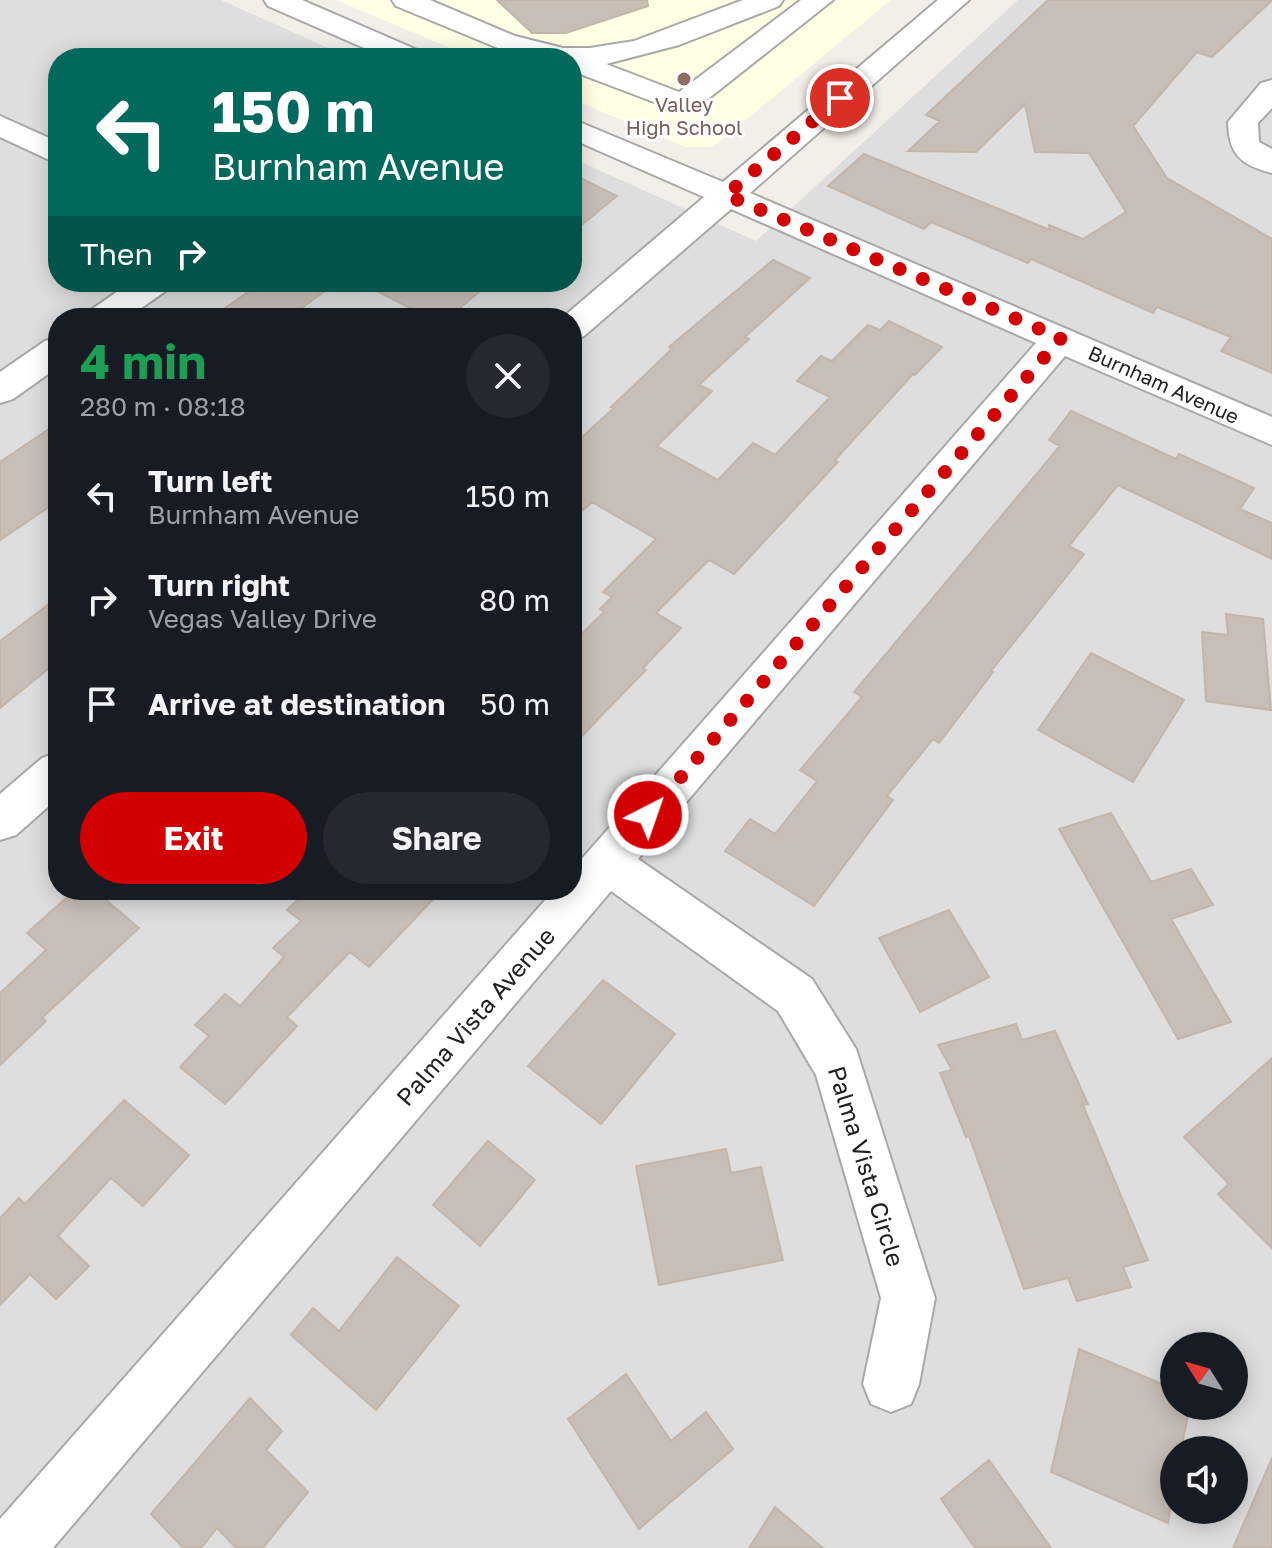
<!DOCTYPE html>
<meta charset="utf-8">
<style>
:root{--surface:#171b24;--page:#242831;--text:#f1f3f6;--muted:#9ea1a6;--accent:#d30001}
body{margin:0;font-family:"Golos Text",sans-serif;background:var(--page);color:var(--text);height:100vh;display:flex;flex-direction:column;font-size:30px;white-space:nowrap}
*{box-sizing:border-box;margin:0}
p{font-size:26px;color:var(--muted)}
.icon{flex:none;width:44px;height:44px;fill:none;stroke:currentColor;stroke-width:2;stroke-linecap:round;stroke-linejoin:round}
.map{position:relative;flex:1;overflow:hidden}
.drawer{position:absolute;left:48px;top:308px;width:534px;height:592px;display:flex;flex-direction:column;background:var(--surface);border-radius:32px;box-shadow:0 4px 20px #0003}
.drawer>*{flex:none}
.banner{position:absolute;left:48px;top:48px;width:534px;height:244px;border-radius:32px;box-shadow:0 4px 20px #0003;background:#00695c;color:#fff;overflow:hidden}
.needle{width:52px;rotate:307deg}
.buttons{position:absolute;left:1160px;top:1332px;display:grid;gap:16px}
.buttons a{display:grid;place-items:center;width:88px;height:88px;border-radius:50%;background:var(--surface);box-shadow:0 4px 20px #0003;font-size:40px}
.pin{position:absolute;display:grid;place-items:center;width:68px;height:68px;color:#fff;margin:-34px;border:4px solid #fff;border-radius:50%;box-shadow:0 2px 8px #0007}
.me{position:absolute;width:88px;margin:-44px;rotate:41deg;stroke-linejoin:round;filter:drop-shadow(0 0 6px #0008)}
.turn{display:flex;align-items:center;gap:28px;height:168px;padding:0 32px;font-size:36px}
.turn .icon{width:104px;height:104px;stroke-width:2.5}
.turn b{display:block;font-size:56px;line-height:68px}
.then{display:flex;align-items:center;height:76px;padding:0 32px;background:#0003;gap:16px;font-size:30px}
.round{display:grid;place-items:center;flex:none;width:84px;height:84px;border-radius:42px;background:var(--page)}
.head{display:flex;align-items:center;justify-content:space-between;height:136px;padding:0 32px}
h1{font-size:48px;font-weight:700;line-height:60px;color:#1e9e55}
.action{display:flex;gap:16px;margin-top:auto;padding:16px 32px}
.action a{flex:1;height:92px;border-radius:48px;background:var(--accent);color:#fff;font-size:32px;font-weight:700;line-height:92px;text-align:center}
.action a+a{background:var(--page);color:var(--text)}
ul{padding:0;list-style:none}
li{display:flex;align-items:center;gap:24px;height:104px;padding:0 32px}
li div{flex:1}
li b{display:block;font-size:30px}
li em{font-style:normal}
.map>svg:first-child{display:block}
.residential{fill:#dfdede;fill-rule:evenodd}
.education{fill:#ffffe4}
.building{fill:#c7beb7;stroke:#c4b5a9;stroke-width:2}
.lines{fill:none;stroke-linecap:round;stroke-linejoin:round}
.minor-casing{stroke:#a8a8a8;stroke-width:4}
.minor{fill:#fff;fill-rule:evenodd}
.route{stroke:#d30001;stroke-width:14;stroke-dasharray:0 25.2}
.education-dot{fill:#8d6e63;stroke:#fff;stroke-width:3}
.labels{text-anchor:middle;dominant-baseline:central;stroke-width:6;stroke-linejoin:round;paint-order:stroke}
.far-education-label{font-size:20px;fill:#785e54;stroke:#fff}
.far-street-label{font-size:20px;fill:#212121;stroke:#fff}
.street-label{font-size:24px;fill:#212121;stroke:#fff}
</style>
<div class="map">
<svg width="1272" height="1548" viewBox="0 0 1272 1548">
<rect width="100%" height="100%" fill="#f2eee8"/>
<path class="residential" d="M0 0H221L350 58H58V282H572V158L756 241 1018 0H1272V1548H0ZM58 318H572V890H58ZM1174 1346H1234V1406H1174ZM1174 1450H1234V1510H1174Z"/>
<path class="education" d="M336 0H891L713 147H685L572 99V58H474Z"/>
<path class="building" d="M497 0H647L648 6 566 33H532Z
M1048 0H1272L1212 57 1197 52 1133 126 1167 178 1272 239V373L1221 351 1231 337 1157 307 1153 313 1031 259 1028 263 931 222 924 229 828 186 864 154 1050 230 1049 225 1083 239 1126 212 1089 153 1035 152 1025 104 976 152 908 151 940 121 926 115Z
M572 174 617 196 572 233Z
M773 260 810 278 745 337 749 339 699 385 712 391 657 446 718 480 753 443 775 455 830 397 797 381 821 356 832 361 868 325 880 330 889 321 942 347 915 375 913 374 835 460 838 462 734 574 709 560 656 613 681 628 643 668 646 670 572 746V644L604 612 600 609 612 597 603 592 656 539 592 502 572 520V446L614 408 611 407 672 349 669 347Z
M262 282H337L288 318H211Z
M360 282H491L448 318H429Z
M1071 411 1176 459 1179 454 1254 488 1240 509 1272 523V559L1118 485 1069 546 1084 554 991 671 993 672 939 743 933 739 887 796 893 800 814 906 725 851 750 819 775 834 817 781 800 770 862 697 854 692 1060 446 1049 440Z
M58 423V501L0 540V462Z
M58 597V661L0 708V641Z
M1226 614 1263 619 1271 710 1206 701 1202 632 1228 635Z
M1091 653 1184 700 1133 782 1038 730Z
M1111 813 1151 882 1191 869 1213 905 1171 919 1231 1022 1178 1039 1059 829Z
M75 890H94L139 928 42 1018 46 1021 0 1065V993L46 950 27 933Z
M308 890H442L369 967 350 952 287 1017 297 1026 225 1104 180 1067 209 1036 195 1025 225 994 240 1006 284 957 273 948 301 921 287 910Z
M949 910 989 977 920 1012 879 938Z
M603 980 675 1034 601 1124 528 1066Z
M1016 1024 1022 1040 1055 1031 1088 1104 1083 1105 1148 1260 1123 1267 1131 1287 1077 1301 1068 1278 1024 1289 969 1136 966 1137 940 1073 952 1070 938 1045Z
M1272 1058V1248L1218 1194 1229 1184 1184 1137Z
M124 1100 189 1155 143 1206 111 1178 58 1236 89 1266 56 1299 30 1274 0 1305V1218L19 1198 25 1204Z
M488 1141 535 1180 480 1246 433 1205Z
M726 1149 731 1173 761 1167 783 1260 659 1285 636 1166Z
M397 1257 459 1306 376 1410 291 1335 313 1308 339 1331Z
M1079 1349 1174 1389V1406H1190L1181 1450H1174V1489L1168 1523 1051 1472Z
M626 1374 671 1441 706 1412 733 1449 639 1529 568 1419Z
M250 1398 282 1431 266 1450 308 1492 263 1548H236L217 1528 201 1548H183L151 1514Z
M1272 1458V1548H1233Z
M989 1460 1051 1548H975L941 1499Z
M775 1507 823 1548H749Z"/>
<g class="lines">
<defs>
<path id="minor" d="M264 0H302L422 52 427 58H387L268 6Z
M392 0H430L515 36 563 48H590L634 41 743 0H783L779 6 679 45 606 64 679 92 801 0H833L694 110 683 113 572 71V58L515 55 396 6Z
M938 0H969L750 193 1272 417V445L1065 356 638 859 812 979 856 1049 935 1298 919 1384 911 1404 891 1412 871 1404 863 1384 881 1298 816 1075 778 1011 611 891 53 1548H0V1519L554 890H572V870L1036 343 731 209 584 336 572 340V318H562L704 197 572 139V119L723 182Z
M1272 80V108L1258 123 1259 142 1272 149V173C1240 165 1229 154 1228 122L1261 83Z
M0 116 58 142V164L0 137Z
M131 282H172L167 290 127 318H86L91 310Z
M58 338V367L13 399 0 403V372L45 341Z
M58 752V798L16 835 0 840V794L42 758Z"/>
</defs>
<use href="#minor" class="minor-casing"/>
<use href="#minor" class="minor"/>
</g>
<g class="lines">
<path class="route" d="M648 815 1061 338 726 195 840 98"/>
</g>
<circle class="education-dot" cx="684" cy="79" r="8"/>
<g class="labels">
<g class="far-education-label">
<text x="684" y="104">Valley<tspan x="684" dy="23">High School</tspan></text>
</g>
<g class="far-street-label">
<text transform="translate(1164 384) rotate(24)">Burnham Avenue</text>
</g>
<g class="street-label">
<text transform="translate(475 1016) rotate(-49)">Palma Vista Avenue</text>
<text transform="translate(867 1166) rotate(73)">Palma Vista Circle</text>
</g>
</g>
</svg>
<div class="buttons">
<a><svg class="needle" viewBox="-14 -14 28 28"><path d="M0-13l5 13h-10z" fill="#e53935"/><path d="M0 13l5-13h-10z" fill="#9ea1a6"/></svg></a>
<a><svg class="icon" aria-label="sound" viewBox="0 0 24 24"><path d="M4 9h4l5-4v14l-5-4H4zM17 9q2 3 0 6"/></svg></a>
</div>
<div class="pin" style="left:840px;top:98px;background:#d93025"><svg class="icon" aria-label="arrive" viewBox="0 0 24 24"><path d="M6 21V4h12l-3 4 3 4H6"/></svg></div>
<svg class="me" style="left:648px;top:815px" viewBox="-20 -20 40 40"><circle r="17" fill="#d30001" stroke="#fff" stroke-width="3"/><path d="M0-11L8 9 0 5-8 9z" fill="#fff"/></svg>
<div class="banner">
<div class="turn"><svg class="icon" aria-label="left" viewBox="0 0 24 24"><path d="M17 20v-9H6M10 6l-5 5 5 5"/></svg><div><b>150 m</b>Burnham Avenue</div></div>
<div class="then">Then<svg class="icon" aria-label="right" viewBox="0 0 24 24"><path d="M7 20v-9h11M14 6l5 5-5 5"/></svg></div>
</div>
<section class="drawer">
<div class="head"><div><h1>4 min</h1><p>280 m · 08:18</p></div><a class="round"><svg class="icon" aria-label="close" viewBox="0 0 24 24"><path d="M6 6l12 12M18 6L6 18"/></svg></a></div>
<ul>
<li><svg class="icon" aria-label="left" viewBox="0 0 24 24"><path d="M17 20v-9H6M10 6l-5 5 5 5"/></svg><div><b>Turn left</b><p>Burnham Avenue</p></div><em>150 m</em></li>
<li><svg class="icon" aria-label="right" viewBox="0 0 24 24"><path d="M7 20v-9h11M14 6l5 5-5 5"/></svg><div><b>Turn right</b><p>Vegas Valley Drive</p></div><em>80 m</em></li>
<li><svg class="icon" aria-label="arrive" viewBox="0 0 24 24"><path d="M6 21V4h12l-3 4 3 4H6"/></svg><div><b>Arrive at destination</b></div><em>50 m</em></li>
</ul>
<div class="action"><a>Exit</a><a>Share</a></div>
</section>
</div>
